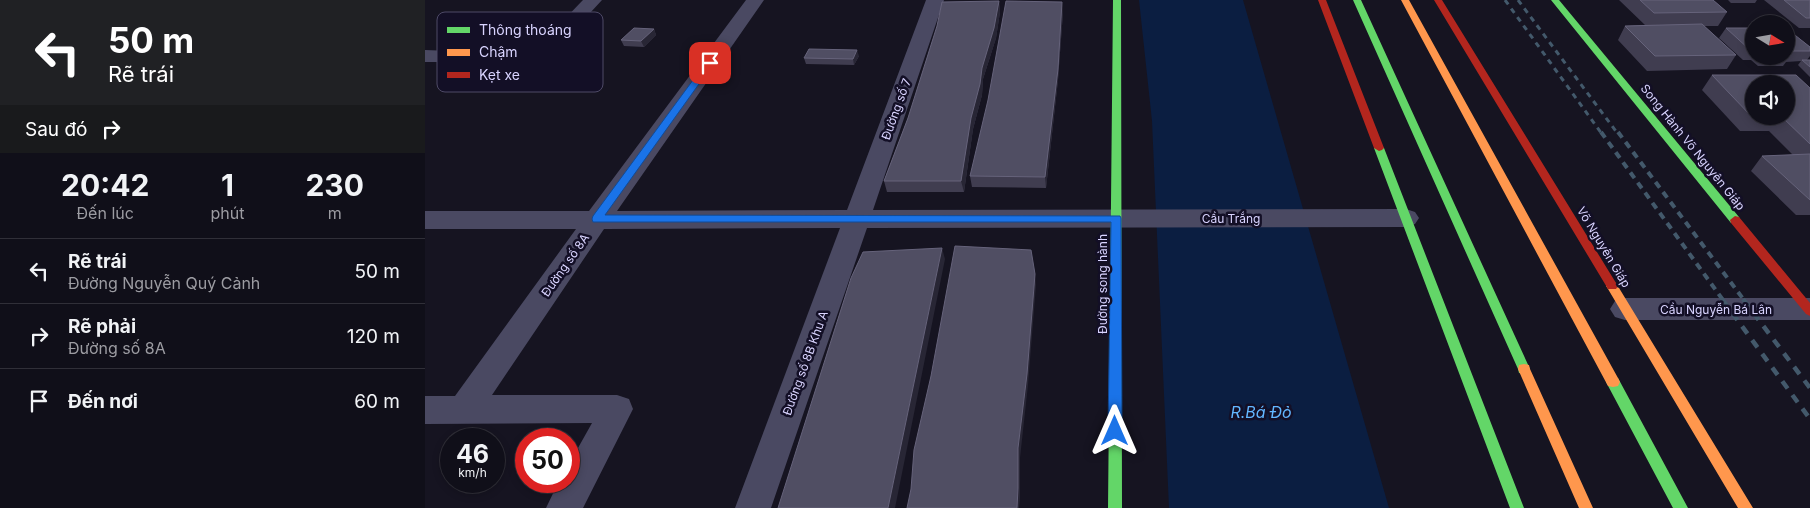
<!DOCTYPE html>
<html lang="vi">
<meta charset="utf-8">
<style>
:root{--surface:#100f19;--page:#1e1d26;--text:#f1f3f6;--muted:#9c9ca2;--line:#302f38}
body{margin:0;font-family:Inter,sans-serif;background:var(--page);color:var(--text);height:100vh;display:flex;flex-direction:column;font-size:19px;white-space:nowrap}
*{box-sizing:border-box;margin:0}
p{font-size:16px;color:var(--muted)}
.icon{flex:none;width:28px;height:28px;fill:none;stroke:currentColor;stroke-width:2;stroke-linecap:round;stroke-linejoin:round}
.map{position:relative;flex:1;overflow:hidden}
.drawer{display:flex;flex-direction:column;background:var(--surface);width:425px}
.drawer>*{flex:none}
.hud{background:#202124;color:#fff;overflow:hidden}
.needle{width:32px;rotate:101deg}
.buttons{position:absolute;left:1320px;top:15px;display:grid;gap:10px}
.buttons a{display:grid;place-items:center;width:50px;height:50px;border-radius:50%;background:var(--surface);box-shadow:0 2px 8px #0003,0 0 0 1px var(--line);font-size:25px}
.speed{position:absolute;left:15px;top:428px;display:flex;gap:10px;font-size:25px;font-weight:700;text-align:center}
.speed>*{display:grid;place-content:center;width:65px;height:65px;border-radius:50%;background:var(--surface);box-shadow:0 2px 8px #0003,0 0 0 1px var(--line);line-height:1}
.speed small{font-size:12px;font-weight:400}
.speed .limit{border:8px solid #d22;background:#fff;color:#111}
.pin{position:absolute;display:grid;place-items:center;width:42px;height:42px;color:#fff;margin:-21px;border-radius:10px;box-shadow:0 2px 8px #0006}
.me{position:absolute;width:55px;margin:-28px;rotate:0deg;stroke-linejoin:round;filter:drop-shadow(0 0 4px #0008)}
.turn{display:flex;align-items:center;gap:18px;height:105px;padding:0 25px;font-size:22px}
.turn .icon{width:65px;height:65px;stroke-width:2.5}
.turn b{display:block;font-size:35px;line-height:42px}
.then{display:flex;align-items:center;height:48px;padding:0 25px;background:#0003;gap:10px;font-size:19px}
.eta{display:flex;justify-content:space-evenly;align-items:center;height:85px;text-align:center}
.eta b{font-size:30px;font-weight:700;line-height:35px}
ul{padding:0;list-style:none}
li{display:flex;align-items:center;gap:15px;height:65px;padding:0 25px;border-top:1px solid var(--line)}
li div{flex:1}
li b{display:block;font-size:19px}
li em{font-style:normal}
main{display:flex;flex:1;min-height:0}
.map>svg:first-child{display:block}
.water{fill:#0b1e41}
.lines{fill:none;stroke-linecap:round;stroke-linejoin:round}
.street{fill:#4a4962;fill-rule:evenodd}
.fast{fill:#63d668;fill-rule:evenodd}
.slow{fill:#ff974d;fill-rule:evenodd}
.jam{fill:#b3261e;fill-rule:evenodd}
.rail-far2{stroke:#43596b;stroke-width:3;stroke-dasharray:5.5 5;stroke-linecap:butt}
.rail-far1{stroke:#43596b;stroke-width:4;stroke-dasharray:7 5.5;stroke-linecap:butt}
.rail{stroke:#43596b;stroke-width:4.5;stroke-dasharray:9 8;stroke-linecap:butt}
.wall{fill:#403d50;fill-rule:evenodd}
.shaded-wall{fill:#282635}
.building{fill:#504e63;stroke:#66637b}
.route{fill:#1a73e8;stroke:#114b97}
.labels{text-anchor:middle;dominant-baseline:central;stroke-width:5;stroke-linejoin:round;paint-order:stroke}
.street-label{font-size:12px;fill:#d9d4ff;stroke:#130f26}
.near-water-label{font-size:16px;font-style:italic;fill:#62b6ff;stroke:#130f26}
.key{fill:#130f26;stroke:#4e4a67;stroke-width:1}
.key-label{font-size:14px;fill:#d9d4ff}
</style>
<main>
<section class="drawer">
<div class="hud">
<div class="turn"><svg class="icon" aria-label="left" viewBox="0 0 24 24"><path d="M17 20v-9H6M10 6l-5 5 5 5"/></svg><div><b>50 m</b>Rẽ trái</div></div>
<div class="then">Sau đó<svg class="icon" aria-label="right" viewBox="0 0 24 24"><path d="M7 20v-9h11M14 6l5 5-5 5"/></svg></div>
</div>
<div class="eta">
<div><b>20:42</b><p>Đến lúc</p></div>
<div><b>1</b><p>phút</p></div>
<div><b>230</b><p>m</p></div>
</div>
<ul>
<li><svg class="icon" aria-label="left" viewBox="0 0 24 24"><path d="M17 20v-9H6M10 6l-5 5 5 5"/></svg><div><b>Rẽ trái</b><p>Đường Nguyễn Quý Cảnh</p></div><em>50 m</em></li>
<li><svg class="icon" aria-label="right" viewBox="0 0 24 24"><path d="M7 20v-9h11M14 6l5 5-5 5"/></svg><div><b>Rẽ phải</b><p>Đường số 8A</p></div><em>120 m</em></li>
<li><svg class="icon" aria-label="arrive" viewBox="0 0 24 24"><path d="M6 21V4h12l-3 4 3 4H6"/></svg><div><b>Đến nơi</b></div><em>60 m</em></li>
</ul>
</section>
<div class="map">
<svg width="1385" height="508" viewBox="0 0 1385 508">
<rect width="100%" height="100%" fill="#161421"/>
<path class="water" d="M714 0H818L964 508H744L727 121Z"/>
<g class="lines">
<path class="street" d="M158 0H177L142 38 131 47 118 54 80 62H0V50C37 51 85 59 118 38 133 28 145 13 158 0Z
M321 0H339L192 211 422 210 501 0H519L448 210 981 209 990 212 994 218 990 224 981 227 442 228 346 508H310L415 228 179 229 67 395H192L204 399 208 409 158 508H121L134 481H144V464L167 423 0 424V396H30L151 229H0V211H164Z
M1200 298H1385V320H1200L1190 317 1185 309 1190 301Z"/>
<path class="fast" d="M688 0H696L697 508H683Z
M928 0H936L1105 369 1104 373 1099 374 1094 373 1093 369Z
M1126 0H1134L1314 217 1315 220 1314 223H1306Z
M954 145 959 148 1099 508H1085L949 148Z
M1188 377 1193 378 1263 508H1248L1181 382 1183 378Z"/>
<path class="slow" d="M976 0H984L1193 378 1195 382 1193 386 1188 387 1183 386Z
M1187 282 1191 283 1328 508H1313L1183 289 1181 286 1183 283Z
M1099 364 1104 365 1105 369 1168 508H1154L1093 369 1094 365Z"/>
<path class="jam" d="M893 0H901L959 148 957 150 954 151 949 148Z
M1009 0H1017L1191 283 1193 286 1191 289H1183Z
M1310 216 1314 217 1385 303V316L1381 314 1306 223 1305 220Z"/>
<path class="rail-far2" d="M1080 0 1177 134
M1093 0 1193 134"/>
<path class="rail-far1" d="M1176 132 1298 300
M1193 132 1319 300"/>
<path class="rail" d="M1297 299 1385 419
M1318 299 1385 388"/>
</g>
<path class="wall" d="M1194 0H1288L1302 12 1293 26H1279L1311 55 1302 69 1222 71 1193 40 1200 26 1220 25Z
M1303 0H1332L1330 3H1306Z
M1339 0H1385V28H1374Z
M574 1 575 12 571 38 558 79 557 95 548 129 539 192H462L459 181 483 118Z
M638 12 633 80 621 188 547 187 545 176Z
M1301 28H1329V56H1361V28L1385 47V56L1382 60H1385V77L1373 65 1376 61 1361 62 1358 66H1333L1326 60H1318L1294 38Z
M229 29 231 35 219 47 199 46 196 40Z
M434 56 429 65 381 64 379 58Z
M1287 75 1385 88V215H1371L1326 171 1337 156 1368 155 1344 131H1315L1277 90ZM1329 84 1361 116H1329Z"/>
<path class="shaded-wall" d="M574 1 575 12 571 38 558 79 557 95 548 129 539 192 536 181 546 118 557 68Z
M637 2 638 12 633 80 621 188 620 177Z
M229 29 231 35 219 47 216 41Z
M432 50 434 56 429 65 428 59Z
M517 248 520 259 470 508H463Z
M610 274 611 285 603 385 595 458V498L594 508H592L593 448Z"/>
<path class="building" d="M1215 0H1288L1302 12 1229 13Z
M1359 0H1385V18H1381Z
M574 1 569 28 557 68 555 84 546 118 536 181H459L483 118 512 26 517 2Z
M581 1 637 2 633 69 620 177 545 176 563 100Z
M1277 24 1311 55 1230 56 1200 26Z
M209 28 229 29 216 41 196 40Z
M1301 28H1329V50H1325Z
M1361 28 1385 47V51H1361Z
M384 49 432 50 428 59 379 58Z
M1361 51 1366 55H1361Z
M1377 60H1385V67Z
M1287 75H1371L1385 88V144L1356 116H1361V84H1329V116H1326Z
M1385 154V200L1337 156Z
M530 246 606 250 610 274 602 374 593 448V488L592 508H482L486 489 489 450 506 376Z
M517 248 463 508H353L426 278 438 252Z"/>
<path class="route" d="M285 60 289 63 180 215 695 216 696 218 697 431 695 435 690 437 685 435 683 431 686 222H168L167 219 168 216 282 61Z"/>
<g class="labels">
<g class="street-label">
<text transform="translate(471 109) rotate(-70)">Đường số 7</text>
<text transform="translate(1268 147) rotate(51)">Song Hành Võ Nguyên Giáp</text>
<text x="806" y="218">Cầu Trắng</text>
<text transform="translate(1179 247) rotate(59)">Võ Nguyên Giáp</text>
<text transform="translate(140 265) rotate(-55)">Đường số 8A</text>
<text transform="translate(677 284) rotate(-90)">Đường song hành</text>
<text x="1291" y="309">Cầu Nguyễn Bá Lân</text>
<text transform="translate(380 363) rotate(-70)">Đường số 8B Khu A</text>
</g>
<g class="near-water-label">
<text x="836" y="412">R.Bá Đỏ</text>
</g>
</g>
<rect x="12" y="12" width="166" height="80" rx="8" class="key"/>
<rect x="22" y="27" width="23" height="6" fill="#63d668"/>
<rect x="22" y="49" width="23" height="7" fill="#ff974d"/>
<rect x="22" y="72" width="23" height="6" fill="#b3261e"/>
<g class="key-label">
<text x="54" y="35">Thông thoáng</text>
<text x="54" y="57">Chậm</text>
<text x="54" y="80">Kẹt xe</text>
</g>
</svg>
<div class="buttons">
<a><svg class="needle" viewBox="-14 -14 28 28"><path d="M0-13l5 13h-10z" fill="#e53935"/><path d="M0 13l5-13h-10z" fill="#9c9ca2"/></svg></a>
<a><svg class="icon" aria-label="sound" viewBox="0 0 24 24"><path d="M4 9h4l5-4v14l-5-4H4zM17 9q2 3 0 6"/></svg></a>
</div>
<div class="speed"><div>46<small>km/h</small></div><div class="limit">50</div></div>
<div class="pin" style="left:285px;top:63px;background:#d93025"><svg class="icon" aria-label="arrive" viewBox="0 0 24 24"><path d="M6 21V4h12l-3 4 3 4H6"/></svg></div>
<svg class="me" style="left:690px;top:431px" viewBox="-20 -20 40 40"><path d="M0-17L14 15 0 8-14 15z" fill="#1a73e8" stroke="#fff" stroke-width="4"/></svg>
</div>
</main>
